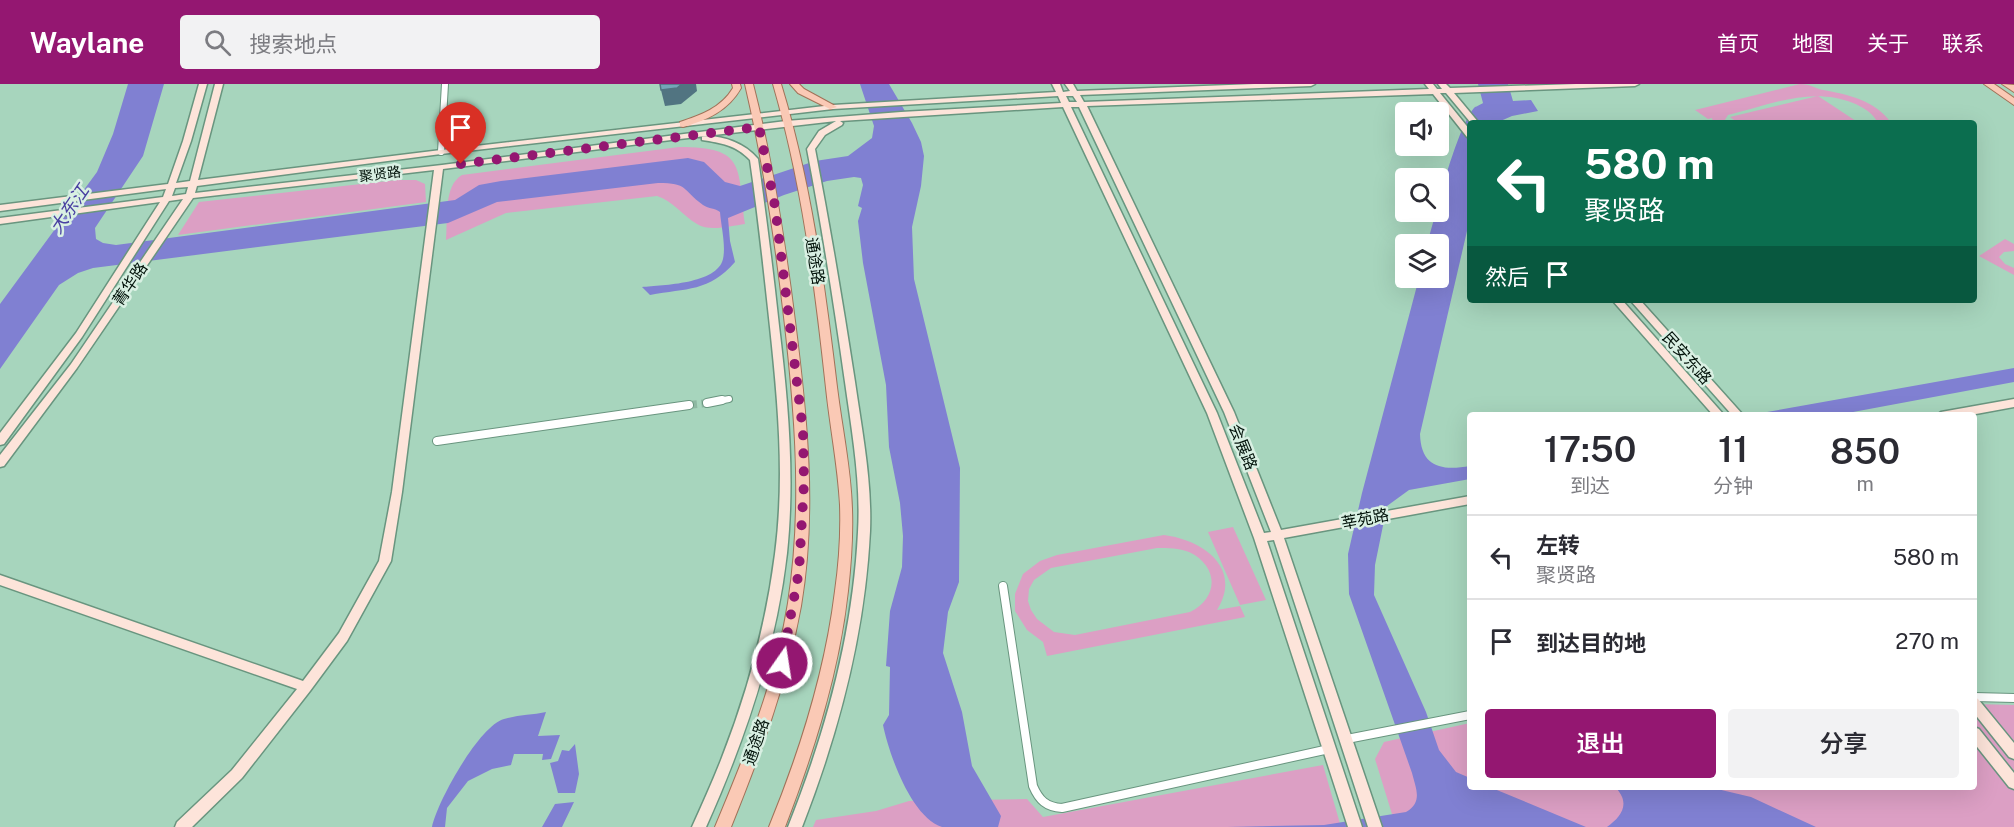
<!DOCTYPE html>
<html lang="zh">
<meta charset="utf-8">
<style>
:root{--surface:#fff;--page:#f2f2f3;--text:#2b2b33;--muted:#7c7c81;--line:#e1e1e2;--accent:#941771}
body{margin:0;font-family:"Public Sans","Noto Sans SC",sans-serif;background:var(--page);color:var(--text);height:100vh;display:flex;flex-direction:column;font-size:22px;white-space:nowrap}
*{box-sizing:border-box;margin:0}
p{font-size:20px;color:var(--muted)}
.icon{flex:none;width:33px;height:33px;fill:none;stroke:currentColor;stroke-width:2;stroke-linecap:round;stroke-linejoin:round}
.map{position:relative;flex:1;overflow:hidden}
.sheet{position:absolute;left:1467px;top:328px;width:510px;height:378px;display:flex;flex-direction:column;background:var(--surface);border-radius:6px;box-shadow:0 6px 24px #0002}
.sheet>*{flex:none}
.top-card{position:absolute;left:1467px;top:36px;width:510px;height:183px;border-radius:6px;box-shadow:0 6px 24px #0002;background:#0b6e4f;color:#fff;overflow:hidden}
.fabs{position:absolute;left:1395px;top:18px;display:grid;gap:12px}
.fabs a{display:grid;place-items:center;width:54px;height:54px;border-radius:6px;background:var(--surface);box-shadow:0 6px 24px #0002;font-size:30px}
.pin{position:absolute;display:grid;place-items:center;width:51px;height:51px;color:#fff;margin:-62px -26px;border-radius:50% 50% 50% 0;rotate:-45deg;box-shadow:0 0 6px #0007}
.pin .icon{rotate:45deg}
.me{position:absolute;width:66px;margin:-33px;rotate:13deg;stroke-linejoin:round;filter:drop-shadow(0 0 4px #0008)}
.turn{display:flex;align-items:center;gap:21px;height:126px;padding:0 18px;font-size:27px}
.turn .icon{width:78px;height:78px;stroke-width:2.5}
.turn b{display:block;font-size:42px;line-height:51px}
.then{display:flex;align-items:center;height:57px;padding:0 18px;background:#0003;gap:12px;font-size:22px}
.eta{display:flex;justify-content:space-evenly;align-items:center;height:102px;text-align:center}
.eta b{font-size:36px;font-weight:600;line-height:42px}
.button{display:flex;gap:12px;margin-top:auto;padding:12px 18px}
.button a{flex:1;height:69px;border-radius:6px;background:var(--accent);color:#fff;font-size:24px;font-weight:600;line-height:69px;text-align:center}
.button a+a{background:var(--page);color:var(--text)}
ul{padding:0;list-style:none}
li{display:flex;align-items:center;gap:18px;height:84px;padding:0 18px;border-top:2px solid var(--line)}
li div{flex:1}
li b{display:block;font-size:22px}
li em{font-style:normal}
header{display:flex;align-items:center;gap:36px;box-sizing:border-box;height:84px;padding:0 30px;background:var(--accent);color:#fff}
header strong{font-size:28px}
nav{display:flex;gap:33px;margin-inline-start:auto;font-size:21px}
.search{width:420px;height:54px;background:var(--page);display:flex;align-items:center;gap:15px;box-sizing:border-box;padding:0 21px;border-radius:6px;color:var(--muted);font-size:22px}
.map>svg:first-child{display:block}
.green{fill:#dc9fc4;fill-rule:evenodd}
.water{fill:#8080d2}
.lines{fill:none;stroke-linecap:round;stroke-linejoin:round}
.street-tunnel{stroke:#8eb8a2;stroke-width:8;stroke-dasharray:8 4.5;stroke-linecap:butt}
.street-far1-casing{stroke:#69957f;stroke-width:8}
.street-casing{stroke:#69957f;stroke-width:10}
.secondary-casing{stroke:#69957f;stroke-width:3}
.primary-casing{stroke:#a17259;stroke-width:2}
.street-far1{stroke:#fff;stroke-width:6}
.street{stroke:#fff;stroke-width:8}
.secondary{fill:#fde4da;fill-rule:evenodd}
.primary{fill:#fac9b5;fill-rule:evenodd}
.shaded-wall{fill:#517481}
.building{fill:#74a6b8;stroke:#517481;stroke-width:1.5}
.route{stroke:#941771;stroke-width:10;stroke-dasharray:0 18}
.labels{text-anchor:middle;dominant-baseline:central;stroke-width:5;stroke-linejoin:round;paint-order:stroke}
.far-street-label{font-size:14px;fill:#02120a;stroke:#d9f0e3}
.street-label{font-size:16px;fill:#02120a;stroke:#d9f0e3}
.water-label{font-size:18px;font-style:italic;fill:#4940a1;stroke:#d9f0e3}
</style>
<header>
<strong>Waylane</strong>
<div class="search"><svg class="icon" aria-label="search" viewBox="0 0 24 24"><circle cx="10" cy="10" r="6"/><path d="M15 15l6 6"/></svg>搜索地点</div>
<nav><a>首页</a><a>地图</a><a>关于</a><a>联系</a></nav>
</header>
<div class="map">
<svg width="2014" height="743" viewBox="0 0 2014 743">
<rect width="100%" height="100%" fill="#a7d5bd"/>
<path class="green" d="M1800 0C1810 0 1814 4 1823 6 1847 10 1877 17 1891 39H1878C1873 29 1863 23 1853 19 1811 2 1770 21 1728 31L1723 39H1713L1712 34 1708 35 1695 26Z
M1818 12 1859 39H1738L1730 33Z
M679 63C747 63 737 83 745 140 730 142 710 148 697 140 682 131 673 117 657 112L506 129 446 156C448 136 443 102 462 91Z
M397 96H416L425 100 426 118 178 151 199 118Z
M2005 155 2014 160V167L2004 168 1999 173 2005 180 2014 184V191L1979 172Z
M1233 443 1266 516 1240 521 1208 448Z
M1164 451C1203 456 1243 484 1217 526L1240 522 1245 533 1047 572 1043 558 1027 546 1015 527V510L1023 490 1040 477 1057 471ZM1157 464C1168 464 1179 464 1189 468 1219 482 1219 514 1190 528L1075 551 1054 548 1037 535 1031 526 1028 517 1029 505 1034 496 1051 484Z
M1974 620 2014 621V743H1396L1375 675 1384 658 1470 639V704H1974Z
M1323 681 1341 743H813L816 736 876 727 909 717 1027 715 1043 733Z"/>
<path class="water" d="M128 0H164L143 72 95 144 96 155 103 159 116 161 455 116 479 101 501 97 688 74 704 78 725 98 740 102 815 77 848 72 872 54 874 42 860 0H889L912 39 921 58 924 72 921 102 912 143 914 195 960 384 959 498 948 528 943 569 962 628 972 682 1001 732 998 743C986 743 952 743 942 743 911 733 889 670 883 641L889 631 890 583 886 582 890 527 902 483 903 452 900 419 889 363 886 301 863 179 858 137 862 124 858 122 863 101 861 94 854 93 827 97 784 111 728 134 730 157 735 178C709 208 687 204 650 211L642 203C663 201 717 200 723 175 726 161 721 142 720 128 715 124 709 125 703 121 681 105 689 99 658 99L497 118 448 139 93 184 78 189 59 201 0 285V220L97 88 113 50Z
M1478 0H1508L1513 17 1531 16 1538 27 1512 32 1496 39H1470V134L1420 350C1421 383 1441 387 1470 382V395L1409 406 1387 422 1375 481 1374 511 1426 628 1439 666 1456 688 1470 694V704H1492L1586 743H1227L1324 741 1406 728C1423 718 1416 705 1412 689L1349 510 1348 470 1362 409 1419 194H1438V160H1427L1436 128H1438C1439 109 1462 35 1475 23 1476 23 1483 19 1483 19Z
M2014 284V298L1837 331H1750Z
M546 628 538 652 560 651 551 675 542 676 543 670H514L511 681 492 685 468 697 447 724 445 743H432C437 718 479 642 504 635 517 631 532 631 546 628Z
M575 660 579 690 575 709H558L550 679 558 677 562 666 569 667Z
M1616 704H1713L1751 713 1816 743H1607C1621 733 1631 720 1616 704Z
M574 718 562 743H542L555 720Z"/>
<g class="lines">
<path class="street-tunnel" d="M689 321 707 319"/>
<defs>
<path id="street-far1" d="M441 68 445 0
M713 318 729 315"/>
<path id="street" d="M707 319 722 316
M437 357 689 321
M1003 502 1033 702C1039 716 1046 723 1062 724L1329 665
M1974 613 2014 614
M1347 655 1470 631"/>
<path id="secondary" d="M199 0H207L191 57 176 99 190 97 215 0H223L198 96 441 66 833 21 1056 8 1052 0H1060L1063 8 1070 7 1065 0H1073L1077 7 1254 0H1315L1311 2 1080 11 1084 18 1429 5 1425 0H1433L1437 5H1442L1438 0H1446L1450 4 1576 0H1639L1635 2 1454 9 1479 39H1471L1446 9H1440L1470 46V53H1467L1433 10 1087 22 1234 328 1281 446 1470 412V420L1284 454 1382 743H1368L1274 456 1267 457 1362 743H1348L1254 454 1207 329 1063 23 840 37 843 39 842 41 825 51 815 65C830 142 843 220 855 298 862 347 872 397 870 447 865 550 839 648 802 743H788C826 648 853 550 858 448 861 398 852 348 845 298 834 220 822 143 807 65L819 47 836 37 671 56 443 85 402 408 391 477 347 557 310 607 242 694 192 743H175L177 738 232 686 297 605 0 501V491L303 597 339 549 379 477 392 408 434 86 193 114 77 284 4 382 0 383V371L71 280 183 115 169 117 82 253 4 360 0 361V349L76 249 160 118 0 140V134L163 113 166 105 0 127V121L168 100 183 57ZM1058 12 1061 19 901 28 786 37 442 81 195 109 197 102 441 70 833 25ZM1066 12H1073L1077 18H1069ZM1071 23H1079L1224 328 1271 448 1264 449 1217 329ZM188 103 186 110 172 112 175 104Z
M702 52C723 51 745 59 758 75 766 131 773 186 779 242 788 317 795 393 787 469 776 565 745 656 706 743H692C702 721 712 699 721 676 747 610 766 541 775 470 785 394 778 318 770 243 764 187 758 131 750 76 736 61 721 59 702 56Z
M1612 216H1622L1725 332H1714Z
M1630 216H1640L1744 332H1733Z
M2014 315V323L1965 332H1936L1941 328Z
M1974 613 1978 615 2014 659V675L2009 673 1974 629Z
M1974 643 1979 645 2014 689V705L2009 703 1974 659Z"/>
<path id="primary" d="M732 0H740L741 4C728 27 707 36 683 43L680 42V38C701 31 721 24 733 4Z
M745 0H753C773 78 785 157 795 237 807 331 817 428 801 522 787 599 760 671 731 743H715C745 671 776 596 788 519 803 423 795 328 784 233 775 155 763 77 745 0Z
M773 0H781C811 98 825 202 837 303 842 344 851 385 852 425 853 452 851 480 848 507 839 589 814 667 785 743H769C800 667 825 589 835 507 839 479 841 450 840 421 838 382 830 343 826 304 815 202 802 99 773 0Z
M790 0H799L804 5 837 23 830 25 798 9Z
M1984 0H1994L2014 14V21Z
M2002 0 2014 1V8Z"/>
</defs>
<use href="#street-far1" class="street-far1-casing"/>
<use href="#street" class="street-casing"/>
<use href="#secondary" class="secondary-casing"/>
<use href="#primary" class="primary-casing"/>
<use href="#street-far1" class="street-far1"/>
<use href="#street" class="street"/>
<use href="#secondary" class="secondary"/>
<use href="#primary" class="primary"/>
</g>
<path class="shaded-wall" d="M682 0H696L697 7 681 20 665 22 661 6Z"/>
<path class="building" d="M660 0H682L677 4 661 6Z"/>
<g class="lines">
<path class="route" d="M461 80 759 43 775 122 803 347 804 399 799 487 782 579"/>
</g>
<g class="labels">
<g class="far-street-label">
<text transform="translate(380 90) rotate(-7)">聚贤路</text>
</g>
<g class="street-label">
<text transform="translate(815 177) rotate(81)">通途路</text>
<text transform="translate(130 200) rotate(-56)">菁华路</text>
<text transform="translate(1687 274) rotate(48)">民安东路</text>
<text transform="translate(1243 363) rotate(68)">会展路</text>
<text transform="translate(1365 435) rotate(-11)">莘苑路</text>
<text transform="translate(756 658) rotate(-71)">通途路</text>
</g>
<g class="water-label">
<text transform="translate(69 125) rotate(-56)">大东江</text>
</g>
</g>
</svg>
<div class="fabs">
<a><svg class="icon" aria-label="sound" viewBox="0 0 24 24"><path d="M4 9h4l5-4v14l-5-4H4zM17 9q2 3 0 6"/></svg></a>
<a><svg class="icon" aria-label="search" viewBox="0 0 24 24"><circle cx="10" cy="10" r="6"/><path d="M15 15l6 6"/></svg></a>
<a><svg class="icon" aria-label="layers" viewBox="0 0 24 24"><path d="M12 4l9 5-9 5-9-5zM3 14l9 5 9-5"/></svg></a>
</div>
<div class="pin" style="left:461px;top:80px;background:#d93025"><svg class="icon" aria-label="arrive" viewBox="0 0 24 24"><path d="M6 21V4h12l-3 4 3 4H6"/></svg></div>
<svg class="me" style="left:782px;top:579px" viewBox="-20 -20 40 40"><circle r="17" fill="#941771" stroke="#fff" stroke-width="3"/><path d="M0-11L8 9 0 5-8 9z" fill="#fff"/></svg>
<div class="top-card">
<div class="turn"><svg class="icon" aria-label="left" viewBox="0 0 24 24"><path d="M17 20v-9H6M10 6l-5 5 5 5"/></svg><div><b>580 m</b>聚贤路</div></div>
<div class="then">然后<svg class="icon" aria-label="arrive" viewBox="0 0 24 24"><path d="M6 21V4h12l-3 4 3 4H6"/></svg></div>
</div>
<section class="sheet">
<div class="eta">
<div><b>17:50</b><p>到达</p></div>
<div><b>11</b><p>分钟</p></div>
<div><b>850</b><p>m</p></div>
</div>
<ul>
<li><svg class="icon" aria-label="left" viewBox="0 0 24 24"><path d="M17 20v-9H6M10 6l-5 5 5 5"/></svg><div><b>左转</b><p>聚贤路</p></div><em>580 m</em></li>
<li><svg class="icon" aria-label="arrive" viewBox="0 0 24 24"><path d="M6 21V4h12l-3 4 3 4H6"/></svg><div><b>到达目的地</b></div><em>270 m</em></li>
</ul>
<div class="button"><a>退出</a><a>分享</a></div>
</section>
</div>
